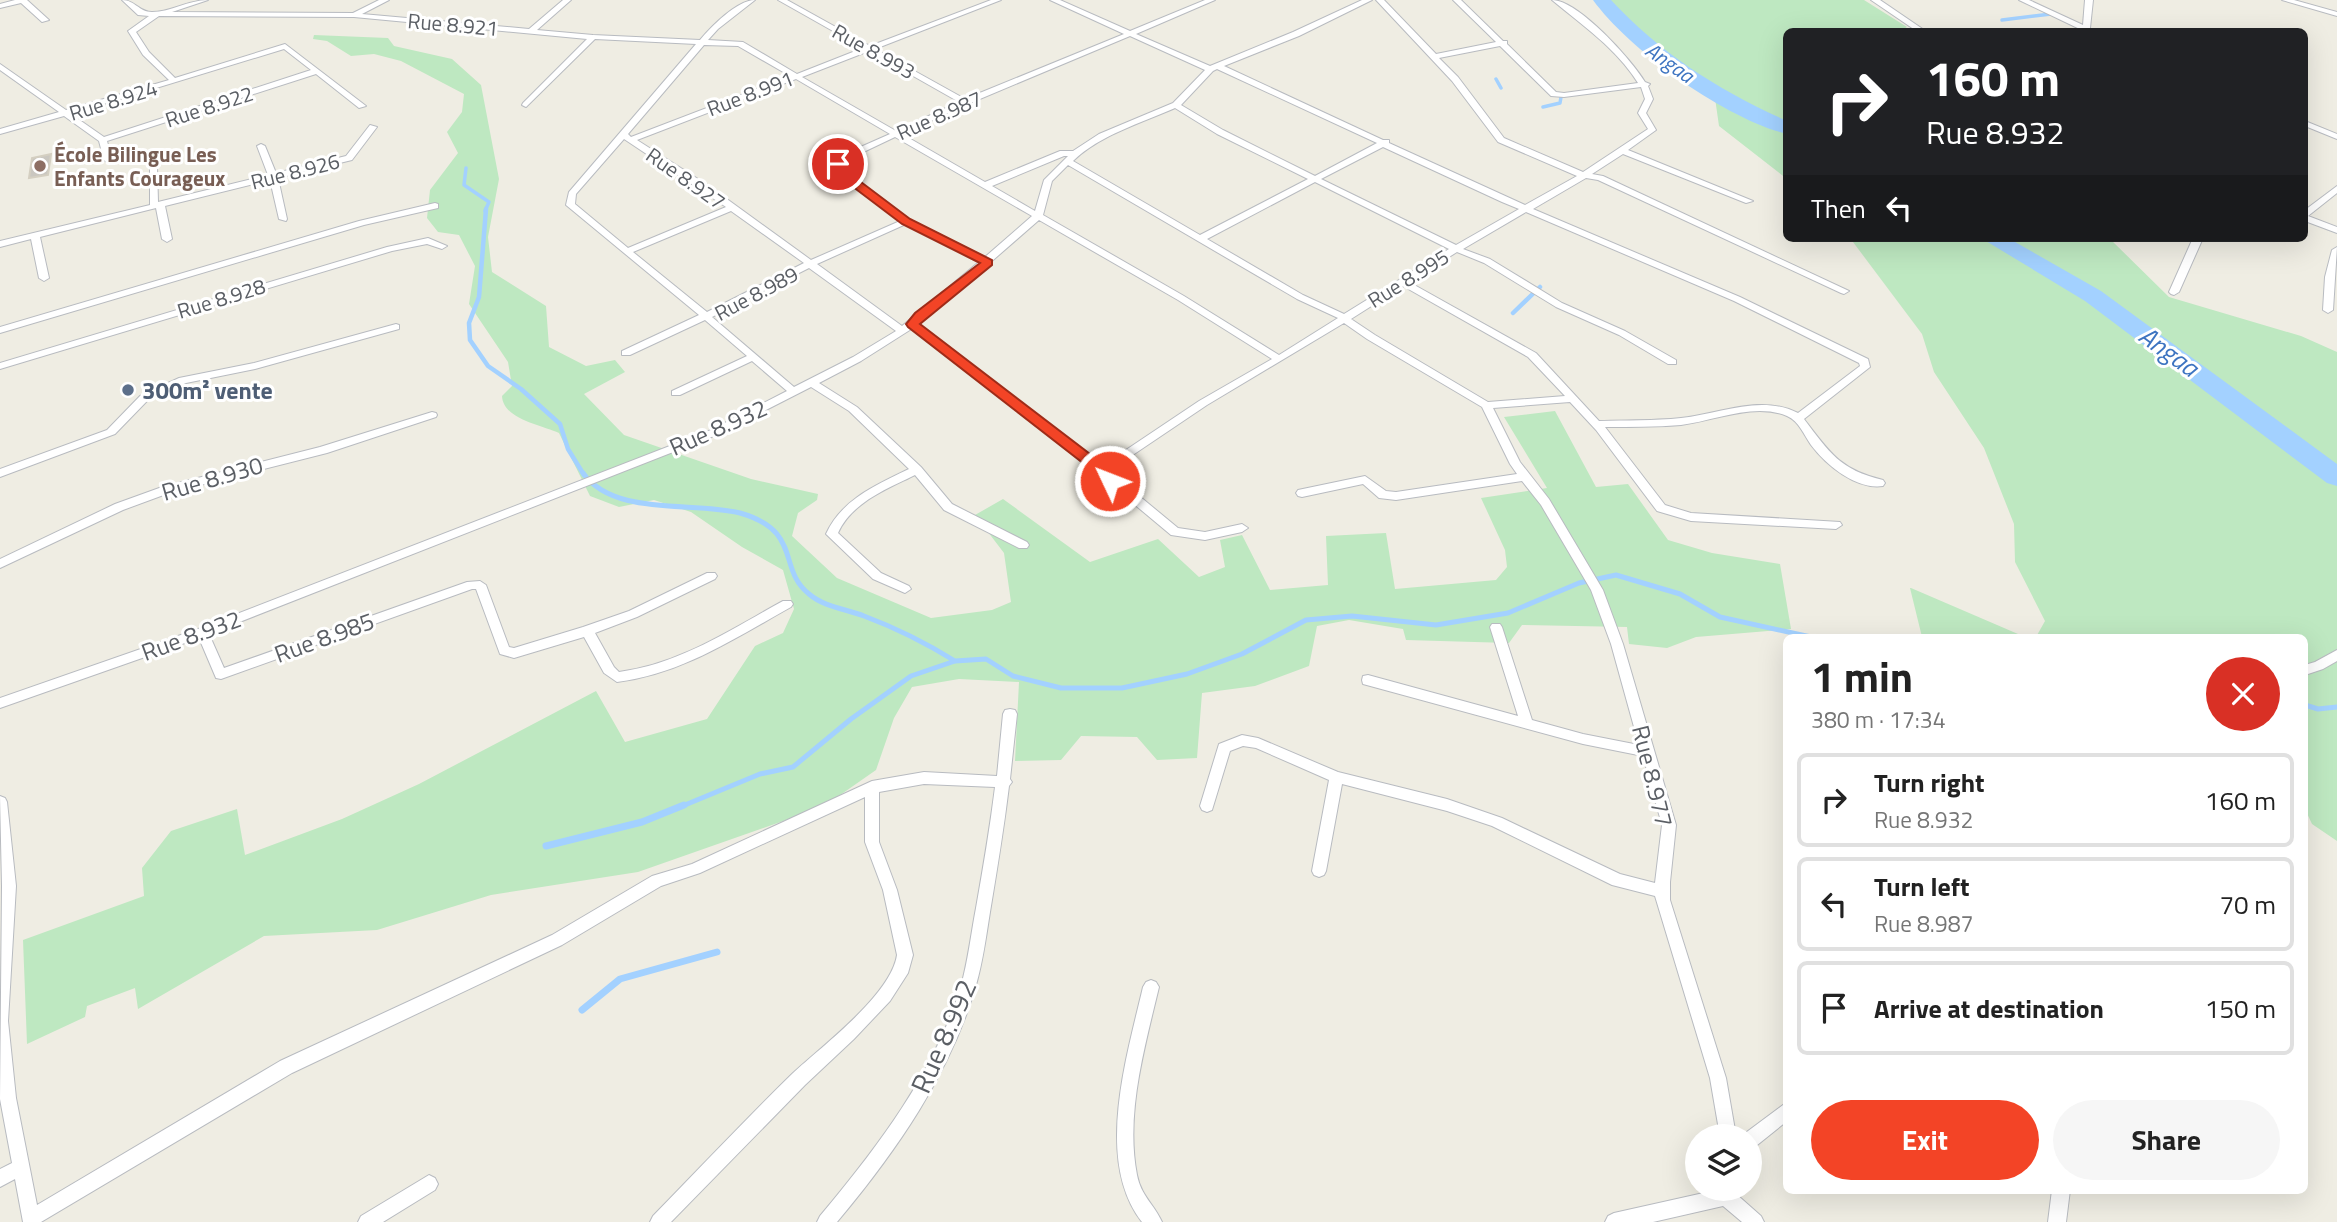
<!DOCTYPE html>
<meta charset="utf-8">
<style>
:root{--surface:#fff;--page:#f6f6f6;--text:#222;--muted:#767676;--line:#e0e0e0;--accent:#f34426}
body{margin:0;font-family:"Titillium Web",sans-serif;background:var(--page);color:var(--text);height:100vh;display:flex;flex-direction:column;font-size:26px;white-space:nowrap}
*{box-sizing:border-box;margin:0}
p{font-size:23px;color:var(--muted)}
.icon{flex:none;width:38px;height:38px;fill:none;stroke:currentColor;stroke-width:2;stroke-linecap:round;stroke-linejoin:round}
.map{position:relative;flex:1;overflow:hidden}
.details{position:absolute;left:1783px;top:634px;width:525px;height:560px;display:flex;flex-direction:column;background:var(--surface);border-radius:10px;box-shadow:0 7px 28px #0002}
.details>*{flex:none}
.top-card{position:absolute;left:1783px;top:28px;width:525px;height:214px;border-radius:10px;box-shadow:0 7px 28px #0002;background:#202124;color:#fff;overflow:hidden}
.fabs{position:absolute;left:1685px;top:1124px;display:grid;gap:14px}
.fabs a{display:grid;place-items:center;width:77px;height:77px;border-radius:50%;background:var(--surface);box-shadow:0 7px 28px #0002;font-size:35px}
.pin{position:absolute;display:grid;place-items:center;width:60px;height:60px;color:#fff;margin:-30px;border:4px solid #fff;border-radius:50%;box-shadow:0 2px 7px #0007}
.me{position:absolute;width:77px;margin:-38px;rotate:313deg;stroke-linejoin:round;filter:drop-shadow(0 0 5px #0008)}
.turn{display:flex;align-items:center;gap:24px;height:147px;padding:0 28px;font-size:32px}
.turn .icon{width:91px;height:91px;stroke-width:2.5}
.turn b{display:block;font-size:49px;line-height:60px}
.then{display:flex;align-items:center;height:66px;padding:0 28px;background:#0003;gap:14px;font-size:26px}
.round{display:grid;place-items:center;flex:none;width:74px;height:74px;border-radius:37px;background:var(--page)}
.headline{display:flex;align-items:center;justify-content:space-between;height:119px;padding:0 28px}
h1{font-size:42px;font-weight:700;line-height:52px}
.action{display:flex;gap:14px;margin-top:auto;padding:14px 28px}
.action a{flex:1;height:80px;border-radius:42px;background:var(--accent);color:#fff;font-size:28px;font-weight:700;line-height:80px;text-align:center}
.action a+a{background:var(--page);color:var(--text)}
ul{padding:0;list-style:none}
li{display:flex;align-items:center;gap:21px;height:94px;margin:0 14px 10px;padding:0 14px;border:4px solid var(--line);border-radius:10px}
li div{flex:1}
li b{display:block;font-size:26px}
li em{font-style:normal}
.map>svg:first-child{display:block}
.green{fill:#bee8c1}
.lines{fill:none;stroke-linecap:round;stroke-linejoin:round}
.stream-far3{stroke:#a3d1ff;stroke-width:3.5}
.stream-far2{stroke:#a3d1ff;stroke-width:4.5}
.stream-far1{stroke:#a3d1ff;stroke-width:5}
.stream{stroke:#a3d1ff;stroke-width:7}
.river{fill:#a3d1ff;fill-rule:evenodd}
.building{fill:#cac7c0;stroke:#d4cfc1;stroke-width:2}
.minor-casing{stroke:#b8bbc0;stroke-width:2}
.minor{fill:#fff;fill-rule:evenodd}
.route{fill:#f34426;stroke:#9e2c19;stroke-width:2}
.education-dot{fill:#8d6e63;stroke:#fff;stroke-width:2.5}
.service-dot{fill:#5c6f8a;stroke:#fff;stroke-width:2.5}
.labels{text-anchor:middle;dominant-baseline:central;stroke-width:6;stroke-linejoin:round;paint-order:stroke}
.far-street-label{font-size:21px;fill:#5b5f65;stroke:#fff}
.far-water-label{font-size:21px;font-style:italic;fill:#3d74c1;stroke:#fff}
.far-education-label{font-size:21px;font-weight:bold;fill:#785e54;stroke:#fff;text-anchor:start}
.service-label{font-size:24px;font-weight:bold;fill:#4e5e75;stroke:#fff;text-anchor:start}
.street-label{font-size:24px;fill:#5b5f65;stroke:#fff}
.water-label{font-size:26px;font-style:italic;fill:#3d74c1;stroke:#fff}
.near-street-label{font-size:28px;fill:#5b5f65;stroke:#fff}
</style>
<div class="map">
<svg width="2337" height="1222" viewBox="0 0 2337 1222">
<rect width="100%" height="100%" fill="#efede3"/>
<path class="green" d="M1602 0H1864L1907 27 1898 32H1787V179L1719 126 1714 91C1670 66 1634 39 1602 0Z
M314 35 388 38 394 46 452 59 481 85 499 179 488 237 492 272 546 306 549 347 586 366 615 360 625 372 584 394 624 435 751 479 818 494 817 500 798 513 792 536 837 578 931 618 992 610 1011 602 1004 553 975 515 1003 499 1090 562 1158 539 1199 577 1225 567 1220 540 1242 535 1270 590 1328 585 1326 536 1386 533 1395 589 1496 580 1507 567 1505 550 1481 498 1547 488 1504 417 1555 411 1596 487 1628 484 1668 540 1712 553 1780 564 1791 629 1696 637 1667 648 1629 644 1627 627 1522 625 1509 643 1406 640 1403 629 1349 620 1317 626 1309 666 1255 686 1202 693 1197 758 1157 760 1137 737 1081 736 1061 760 1015 761 1019 682 959 679 912 687 894 718 876 770 823 807 638 872 491 895 377 930 264 936 138 1009 135 988 87 1006 85 1017 27 1044 23 940 144 896 142 868 171 831 237 809 245 855 342 819 419 784 596 691 625 742 707 719 755 646 783 633 794 609 783 570 742 547 691 512 654 500 619 507 590 496 559 433C541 425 503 419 502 396L512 386 508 362 469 304 475 266 459 235 438 232 427 218 430 190 458 153 447 132 462 112 464 94 401 61 374 54 351 56 327 41 313 39Z
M1850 238H2109L2169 297 2301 336 2337 352V841L2312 824 2305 809V637H2036L2045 621 2015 562 2014 524 1984 448 1934 372 1922 334Z
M1910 588H1911L2025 637H1922Z"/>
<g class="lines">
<path class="stream-far3" d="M2002 20 2051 14
M1496 79 1501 88
M1543 107 1560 103 1561 97
M466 168 464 185 489 202 485 211"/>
<path class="stream-far2" d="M486 209 479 297 469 323 470 340 488 366 521 389 560 424 568 449 584 475
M1513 313 1540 287"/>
<path class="stream-far1" d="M583 473C614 517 694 501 740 513 803 531 777 569 809 594 824 607 846 609 864 616 896 628 926 643 955 661
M2305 705 2318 709 2337 707
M680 807 760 774 793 767 851 719 911 676 955 661 986 659 1013 676 1061 688H1122L1187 674 1242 654 1306 620 1352 616 1436 625 1508 613 1579 583 1616 575 1680 594 1720 617 1811 637"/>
<path class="stream" d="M546 846 642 822 684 805
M582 1010 620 979 717 952"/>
<path class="river" d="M1593 0H1611C1661 54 1720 91 1787 121V134C1726 119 1630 51 1593 0Z
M1981 238H2008L2101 291 2337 464V486L2327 483 2085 301Z"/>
</g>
<path class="building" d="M51 154 48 175 29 178 32 158Z"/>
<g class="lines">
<defs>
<path id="minor" d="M15 0H27L49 20 42 22 21 3 0 8V4Z
M122 0C135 0 139 12 152 12 171 12 188 0 208 0L172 12 353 13 379 0H389L362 14 529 29 563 0H571L537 30 593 35 700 40C711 27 737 0 755 0L718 29 708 40 743 42 797 74 863 48 778 0H787L870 46 991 0H1001L875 49 965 99 1124 34 1050 0H1060L1130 31 1205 0H1215L1136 34 1210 66 1293 32 1362 0H1372L1299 36 1224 66 1383 140H1389V143L1525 205 1577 176 1498 142 1452 81 1376 0H1384L1436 54 1496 42 1453 0H1461L1503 41H1507V44L1556 92 1564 93 1638 83C1616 48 1583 26 1552 0 1578 0 1632 60 1645 82L1650 84 1648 86 1653 99 1646 113 1656 130 1628 150 1753 201 1746 203 1623 154 1592 174 1603 176 1849 291 1844 294 1841 293 1598 180 1586 178 1533 209 1740 297 1868 359 1870 367 1804 419C1829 452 1840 470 1883 480L1885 483 1883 486C1856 490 1826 465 1811 445 1804 435 1799 421 1787 416 1755 402 1713 421 1681 425 1656 427 1630 427 1605 427L1665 505 1691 513 1840 522 1842 525 1836 529 1691 521 1657 511 1596 430 1570 402 1493 408 1520 462 1549 499 1603 590 1623 644 1676 825 1670 882V900L1726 1078 1736 1136H1720L1710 1078 1655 896 1612 885 1492 826 1447 811 1342 784 1326 871 1324 875 1319 877 1314 875 1312 871 1329 780 1256 748 1243 746 1230 751 1212 810 1207 812 1202 810 1200 806 1219 744 1242 735 1258 738 1338 772 1447 799 1502 818 1620 874 1655 883 1662 825 1643 756 1583 744 1363 684 1362 680 1363 676 1368 675 1518 716 1490 627 1492 624H1500L1502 627 1532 720 1583 734 1639 745 1611 644 1591 590 1541 505 1522 481 1396 500 1379 498 1363 484 1302 497 1298 496 1296 493 1298 490 1365 476 1386 491 1396 492 1517 474 1510 464 1482 407 1367 339 1344 323 1207 405 1109 471 1178 528 1205 532 1242 524 1248 528 1242 532 1205 540 1171 535 1098 474 913 328 861 361 819 383 857 407 921 467 952 504 1027 542 1029 545 1027 548H1019L944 510 915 475C887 489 852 502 838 533L881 573 909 586 911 589 905 593 873 579 826 534C842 499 876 485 909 469L849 411 811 387 719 434 209 634 224 668 467 582 480 581 486 585 509 647 514 648 583 627 629 611 707 573H715L717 576 715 579 637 617 595 633 614 667 619 672C680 664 730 630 783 601H791L793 604 791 607C735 638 682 674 617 682L604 673 584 637 514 658 500 654 476 589H472L221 679 216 678 199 638 0 708V698L198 629 711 430 787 391 752 361 680 395H672V391L747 356 705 320 630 355H622V351L699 315 566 205 569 192 696 44 595 39 526 107 522 105 523 103 587 39 354 17 159 16 136 32 149 52 175 78 285 44 366 106 359 108 316 74 107 141 112 160 108 163 104 160 99 141 64 116 0 134V129L59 112 0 70V64L66 110 169 80 143 55 128 31 149 16 138 15ZM1130 36 1205 70 1173 103 1099 134 1073 151H1060L985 182 902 134 968 104ZM704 45 738 46 790 76 631 137 628 134ZM1500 46 1551 96 1564 97 1641 87 1645 99 1638 113 1648 129 1583 172 1504 138 1458 77 1439 58ZM284 49 311 70 104 137 71 114ZM869 51 959 102 896 131 802 77ZM1217 69 1377 143 1315 176 1223 130 1181 105 1213 71ZM796 79 890 134 847 153 834 164 837 173 900 221 811 260 709 186 637 140ZM1175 108 1217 134 1308 179 1200 235 1073 161C1100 135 1141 123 1175 108ZM895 137 1032 216 985 257 909 219 844 170 842 165 853 157ZM624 139 726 207 628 248 575 204 576 194ZM1383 147 1502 202 1519 209 1456 245 1321 179ZM1064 156H1068L1044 180 1035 211 992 186ZM1068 165 1297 299 1338 318 1279 355 1184 296 1043 215 1052 181ZM1315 182 1449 249 1344 314 1303 295 1207 239ZM731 211 804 263 707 312 633 252ZM1526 212 1734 301 1859 363 1860 366 1798 413C1761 394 1719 414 1681 418 1654 421 1626 420 1599 421L1536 353 1409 282 1457 252 1484 263 1556 307 1619 335 1668 364H1676V360L1625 331 1562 303 1490 259 1463 249ZM1039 220 1178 300 1272 359 1199 401 1102 466 919 324 987 265 991 264 992 261ZM906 224 980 261 902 326 817 264ZM809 268 896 331 853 357 794 387 712 317ZM1403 286 1528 357 1565 396 1488 402 1375 335 1351 319Z
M1871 0H1880L1927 32H1918Z
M2019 0H2029L2083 25 2085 0H2093L2090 28 2096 32H2086Z
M2282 0H2294L2337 12V16Z
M2305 121 2337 134V139L2305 126Z
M370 125 377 127 352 160 278 178 287 219 286 221 279 219 270 180 165 206 172 239 167 242 162 239 156 208 40 237 49 278 44 281 39 278 31 239 0 247V241L150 205V165L157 167 158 202 268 175 257 146 261 144 265 146 276 173 346 156Z
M2337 186V193L2308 216 2337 227V233L2305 221V210Z
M435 203 438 204V208L364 225 0 333V327L359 221Z
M428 238 447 246 442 249 427 244 392 251 0 369V363L387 247Z
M2193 238H2203L2179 292 2174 295 2171 294 2169 292Z
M2337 247 2333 310 2328 313 2323 310 2325 277 2332 250Z
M396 324 399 325V329L255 369 186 383 148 400 115 434 0 477V469L107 430 140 396 179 378 254 363Z
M432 412 436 413 437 415 436 417 327 453 169 493 123 510 0 568V559L115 504 162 487 320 447Z
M2337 650V661L2323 669 2305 675V665L2315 662Z
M1010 709 1015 710 1017 714 1010 779 1012 782 1009 786C1004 828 997 870 990 912 986 937 983 961 976 985 951 1073 895 1153 837 1222H817L820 1216C877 1148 935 1072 961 986 968 961 971 934 976 908 983 868 990 828 995 787L924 784 879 792V842L897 890 913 955 908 973 890 1001 854 1039 805 1085 671 1222H650L653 1216C699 1169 745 1120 792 1074 822 1046 891 995 897 955L883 890 865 842V797L700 873 661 886 562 945 292 1073 41 1222H23L15 1179 0 1187V1169L12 1163 0 1099 2 886 0 796 5 798 7 802 16 886 8 1021 16 1098 37 1205 280 1061 552 935 652 876 692 864 872 781 924 772 997 776 1003 714 1005 710Z
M1151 980 1156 982 1159 987C1145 1046 1125 1114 1137 1175 1141 1196 1154 1204 1162 1222H1142C1094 1161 1127 1056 1143 987L1146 982Z
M1787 1102V1121L1756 1146 1750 1148V1136H1743L1744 1134Z
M429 1175 435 1178 438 1184 435 1190 383 1222H358L361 1216Z
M1717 1188H1735V1193L1761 1216 1764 1222H1742L1723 1206 1653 1222H1605L1608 1216 1614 1213 1717 1190Z
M2052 1190H2070L2066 1222H2048Z"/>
</defs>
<use href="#minor" class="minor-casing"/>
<use href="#minor" class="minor"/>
</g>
<path class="route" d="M834 162H842L845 170 910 219 992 260V265L920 324 1107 467 1117 481 1115 484H1105L1097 474 908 327 906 324 915 313 980 263 902 224 836 174Z"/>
<circle class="education-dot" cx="40" cy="166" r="7"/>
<circle class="service-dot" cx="128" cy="390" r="7"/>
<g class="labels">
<g class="far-street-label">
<text transform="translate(453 24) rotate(5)">Rue 8.921</text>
<text transform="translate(874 51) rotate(29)">Rue 8.993</text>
<text transform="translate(750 93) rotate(-21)">Rue 8.991</text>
<text transform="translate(113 100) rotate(-17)">Rue 8.924</text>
<text transform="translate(209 106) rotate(-18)">Rue 8.922</text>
<text transform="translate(939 115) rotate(-24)">Rue 8.987</text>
<text transform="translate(295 171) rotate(-14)">Rue 8.926</text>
<text transform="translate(686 178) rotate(35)">Rue 8.927</text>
<text transform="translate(1408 278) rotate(-32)">Rue 8.995</text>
<text transform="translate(756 293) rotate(-28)">Rue 8.989</text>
<text transform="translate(221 298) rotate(-17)">Rue 8.928</text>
</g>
<g class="far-water-label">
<text transform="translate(1670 62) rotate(35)">Angaa</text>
</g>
<g class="far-education-label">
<text x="54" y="154">École Bilingue Les<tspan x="54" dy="24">Enfants Courageux</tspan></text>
</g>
<g class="service-label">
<text x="142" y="390">300m² vente</text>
</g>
<g class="street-label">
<text transform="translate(718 427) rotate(-24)">Rue 8.932</text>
<text transform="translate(212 478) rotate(-16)">Rue 8.930</text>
<text transform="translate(191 635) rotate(-20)">Rue 8.932</text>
<text transform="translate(324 637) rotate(-20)">Rue 8.985</text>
<text transform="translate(1653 776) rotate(76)">Rue 8.977</text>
</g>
<g class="water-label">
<text transform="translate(2169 351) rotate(36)">Angaa</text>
</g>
<g class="near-street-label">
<text transform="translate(943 1036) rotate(-66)">Rue 8.992</text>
</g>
</g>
</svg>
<div class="fabs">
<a><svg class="icon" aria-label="layers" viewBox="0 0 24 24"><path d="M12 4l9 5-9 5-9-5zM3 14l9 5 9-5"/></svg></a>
</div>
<div class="pin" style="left:838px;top:164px;background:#d93025"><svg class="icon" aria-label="arrive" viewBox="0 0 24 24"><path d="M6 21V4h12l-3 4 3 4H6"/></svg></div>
<svg class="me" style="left:1110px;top:481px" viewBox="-20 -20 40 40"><circle r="17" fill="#f34426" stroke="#fff" stroke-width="3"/><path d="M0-11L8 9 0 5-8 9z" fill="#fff"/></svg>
<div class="top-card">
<div class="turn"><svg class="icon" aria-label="right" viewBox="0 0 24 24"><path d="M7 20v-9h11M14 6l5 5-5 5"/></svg><div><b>160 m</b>Rue 8.932</div></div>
<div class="then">Then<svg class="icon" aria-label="left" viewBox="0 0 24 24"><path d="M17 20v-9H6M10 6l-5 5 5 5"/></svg></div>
</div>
<section class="details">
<div class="headline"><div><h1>1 min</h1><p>380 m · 17:34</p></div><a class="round" style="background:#d93025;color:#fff"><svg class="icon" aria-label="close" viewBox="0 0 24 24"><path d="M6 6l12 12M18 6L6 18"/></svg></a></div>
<ul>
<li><svg class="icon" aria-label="right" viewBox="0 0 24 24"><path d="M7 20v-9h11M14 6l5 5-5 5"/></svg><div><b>Turn right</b><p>Rue 8.932</p></div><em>160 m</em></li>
<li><svg class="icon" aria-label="left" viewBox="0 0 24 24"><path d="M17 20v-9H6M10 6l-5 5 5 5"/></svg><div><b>Turn left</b><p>Rue 8.987</p></div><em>70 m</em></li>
<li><svg class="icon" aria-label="arrive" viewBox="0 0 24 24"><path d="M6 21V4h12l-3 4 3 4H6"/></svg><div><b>Arrive at destination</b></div><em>150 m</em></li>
</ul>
<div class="action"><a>Exit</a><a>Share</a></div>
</section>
</div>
